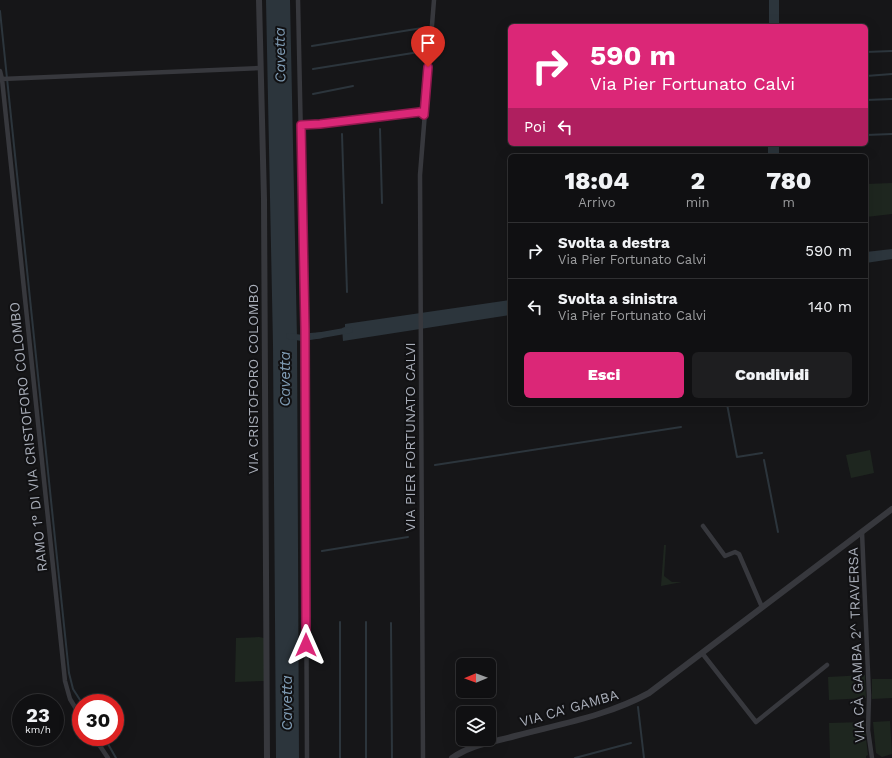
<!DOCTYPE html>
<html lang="it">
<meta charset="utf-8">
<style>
:root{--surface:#101012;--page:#1e1e20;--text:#f1f3f6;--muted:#9c9d9f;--line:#303032;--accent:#db2777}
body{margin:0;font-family:"Work Sans",sans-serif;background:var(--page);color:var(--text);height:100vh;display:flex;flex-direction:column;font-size:15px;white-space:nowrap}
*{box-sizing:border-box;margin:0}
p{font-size:13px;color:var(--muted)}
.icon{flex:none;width:22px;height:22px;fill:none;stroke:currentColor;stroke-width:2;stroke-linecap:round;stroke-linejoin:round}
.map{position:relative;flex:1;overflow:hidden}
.sheet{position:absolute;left:508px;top:154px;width:360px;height:252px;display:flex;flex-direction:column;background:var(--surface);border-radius:6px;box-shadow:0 4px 16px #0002,0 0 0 1px var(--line)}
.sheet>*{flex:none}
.top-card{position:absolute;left:508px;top:24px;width:360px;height:122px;border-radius:6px;box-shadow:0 4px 16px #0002,0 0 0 1px var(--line);background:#db2777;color:#fff;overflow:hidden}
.needle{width:26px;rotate:269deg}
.controls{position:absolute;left:456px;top:658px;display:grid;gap:8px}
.controls a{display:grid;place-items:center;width:40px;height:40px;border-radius:6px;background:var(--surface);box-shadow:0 4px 16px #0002,0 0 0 1px var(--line);font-size:20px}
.speed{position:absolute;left:12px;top:694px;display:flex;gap:8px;font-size:20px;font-weight:700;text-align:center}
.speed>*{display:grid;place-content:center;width:52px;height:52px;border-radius:50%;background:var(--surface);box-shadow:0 4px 16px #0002,0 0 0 1px var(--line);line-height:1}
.speed small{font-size:10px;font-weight:400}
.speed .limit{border:6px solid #d22;background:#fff;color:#111}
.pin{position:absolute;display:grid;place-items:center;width:34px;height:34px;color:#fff;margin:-41px -17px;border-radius:50% 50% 50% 0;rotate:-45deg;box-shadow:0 0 4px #0007}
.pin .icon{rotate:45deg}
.me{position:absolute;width:44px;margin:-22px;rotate:0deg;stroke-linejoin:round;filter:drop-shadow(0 0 3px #0008)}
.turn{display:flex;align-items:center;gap:14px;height:84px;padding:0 16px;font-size:18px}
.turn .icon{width:52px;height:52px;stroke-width:2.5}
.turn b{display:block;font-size:28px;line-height:34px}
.then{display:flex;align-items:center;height:38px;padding:0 16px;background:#0003;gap:8px;font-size:15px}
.eta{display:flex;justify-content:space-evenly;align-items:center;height:68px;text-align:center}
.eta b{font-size:24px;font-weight:800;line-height:28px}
.action{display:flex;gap:8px;margin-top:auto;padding:8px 16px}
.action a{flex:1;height:46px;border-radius:6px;background:var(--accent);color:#fff;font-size:16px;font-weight:800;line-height:46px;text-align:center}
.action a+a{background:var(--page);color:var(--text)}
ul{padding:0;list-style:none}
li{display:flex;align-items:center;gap:12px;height:56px;padding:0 16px;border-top:1px solid var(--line)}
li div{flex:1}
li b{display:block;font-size:15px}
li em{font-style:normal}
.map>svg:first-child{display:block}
.green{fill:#1e261f}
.water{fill:#2c353c}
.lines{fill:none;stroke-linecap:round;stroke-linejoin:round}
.stream{stroke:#2c353c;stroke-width:2}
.canal{stroke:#2c353c;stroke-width:6}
.minor{stroke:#37383d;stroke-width:4.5}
.tertiary{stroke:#37383d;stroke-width:6}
.route-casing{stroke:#8e194d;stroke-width:10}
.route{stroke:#db2777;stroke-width:7}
.labels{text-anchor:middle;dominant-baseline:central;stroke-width:4;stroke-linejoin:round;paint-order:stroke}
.street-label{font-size:14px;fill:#a8adb8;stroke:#111113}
.water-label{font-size:15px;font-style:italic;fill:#7f9bb3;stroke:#111113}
</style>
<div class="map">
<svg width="892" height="758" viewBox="0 0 892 758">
<rect width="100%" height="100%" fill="#161618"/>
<path class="green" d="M892 183V214L866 217V184Z
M870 450 874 473 851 478 846 455Z
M664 545H666L664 576 672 582H682L661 586Z
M259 637 264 638V681L235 682 236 638Z
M865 675 866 698 829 700 828 677Z
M872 679H892V698L872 699Z
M890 721 892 754 882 757 876 753 873 722Z
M864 722 868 755 866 756V758H830L829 723Z"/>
<path class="water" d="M266 0H290L297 338 299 758H276L273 345Z
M769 0H779V26H769Z
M768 144H779V156H768Z
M892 249V259L866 263V252Z
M510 300V315L343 341 342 328 345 327V324Z
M323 332V338L310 340V338H308L310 333Z"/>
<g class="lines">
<path class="stream" d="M0 11 69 673 73 689 82 703
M312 46 422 28
M866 52 892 51
M313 69 419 52
M866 76 892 74
M313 94 353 86
M866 100 892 99
M380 129 382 203
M342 134 347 292
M866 135 892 134
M727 404 737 457 762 453
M764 460 778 532
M435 465 681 427
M322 551 408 537
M366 622V758
M391 623 392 758
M638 707 644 758
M104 737 116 758
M340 758V622
M575 758 631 743"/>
<path class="canal" d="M289 336 302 338
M316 336 350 330"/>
<path class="minor" d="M298 0 305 329 307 758
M0 71 2 79 260 68
M2 79 65 681 70 699 81 717
M301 125 320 124 420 112 424 115
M703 526 725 556 735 552 739 554 762 607
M862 532 869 696 868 730 872 758
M702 653 756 722 827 665
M94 737 108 758
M423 758 420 175 434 0"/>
<path class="tertiary" d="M259 0 264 199 267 758
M452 758C470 745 493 742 515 736 560 724 607 716 649 693L892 509"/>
</g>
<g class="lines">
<defs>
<path id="route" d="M306 645 305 329 301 125 320 124 420 112 424 115 428 67"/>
</defs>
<use href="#route" class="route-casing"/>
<use href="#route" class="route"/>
</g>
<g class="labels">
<g class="street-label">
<text transform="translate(253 379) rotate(-90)">VIA CRISTOFORO COLOMBO</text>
<text transform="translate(28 437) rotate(-96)">RAMO 1° DI VIA CRISTOFORO COLOMBO</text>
<text transform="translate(410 437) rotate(-90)">VIA PIER FORTUNATO CALVI</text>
<text transform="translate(856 645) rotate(-92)">VIA CÀ GAMBA 2^ TRAVERSA</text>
<text transform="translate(569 708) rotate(-16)">VIA CA' GAMBA</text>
</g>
<g class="water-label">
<text transform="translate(280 55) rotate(-91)">Cavetta</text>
<text transform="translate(285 379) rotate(-90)">Cavetta</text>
<text transform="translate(287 703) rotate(-90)">Cavetta</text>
</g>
</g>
</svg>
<div class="controls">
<a><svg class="needle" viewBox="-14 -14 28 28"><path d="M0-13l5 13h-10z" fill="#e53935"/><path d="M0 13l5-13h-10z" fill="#9c9d9f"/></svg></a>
<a><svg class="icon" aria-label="layers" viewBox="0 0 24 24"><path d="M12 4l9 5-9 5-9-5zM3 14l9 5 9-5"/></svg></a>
</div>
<div class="speed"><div>23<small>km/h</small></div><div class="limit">30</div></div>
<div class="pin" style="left:428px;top:67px;background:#d93025"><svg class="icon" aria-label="arrive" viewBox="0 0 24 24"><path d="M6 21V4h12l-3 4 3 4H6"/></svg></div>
<svg class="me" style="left:306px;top:645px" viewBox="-20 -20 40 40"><path d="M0-17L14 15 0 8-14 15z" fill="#db2777" stroke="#fff" stroke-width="4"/></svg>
<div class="top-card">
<div class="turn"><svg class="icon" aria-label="right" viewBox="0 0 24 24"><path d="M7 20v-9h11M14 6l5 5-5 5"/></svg><div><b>590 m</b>Via Pier Fortunato Calvi</div></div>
<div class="then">Poi<svg class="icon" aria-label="left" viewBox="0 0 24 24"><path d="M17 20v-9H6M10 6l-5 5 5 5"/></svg></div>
</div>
<section class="sheet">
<div class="eta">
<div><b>18:04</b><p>Arrivo</p></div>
<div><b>2</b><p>min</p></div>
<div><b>780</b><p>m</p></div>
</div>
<ul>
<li><svg class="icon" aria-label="right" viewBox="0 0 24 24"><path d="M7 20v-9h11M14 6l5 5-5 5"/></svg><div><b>Svolta a destra</b><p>Via Pier Fortunato Calvi</p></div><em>590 m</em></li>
<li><svg class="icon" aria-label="left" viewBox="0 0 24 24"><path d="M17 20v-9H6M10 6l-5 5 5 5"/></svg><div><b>Svolta a sinistra</b><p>Via Pier Fortunato Calvi</p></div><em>140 m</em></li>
</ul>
<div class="action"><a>Esci</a><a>Condividi</a></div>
</section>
</div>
